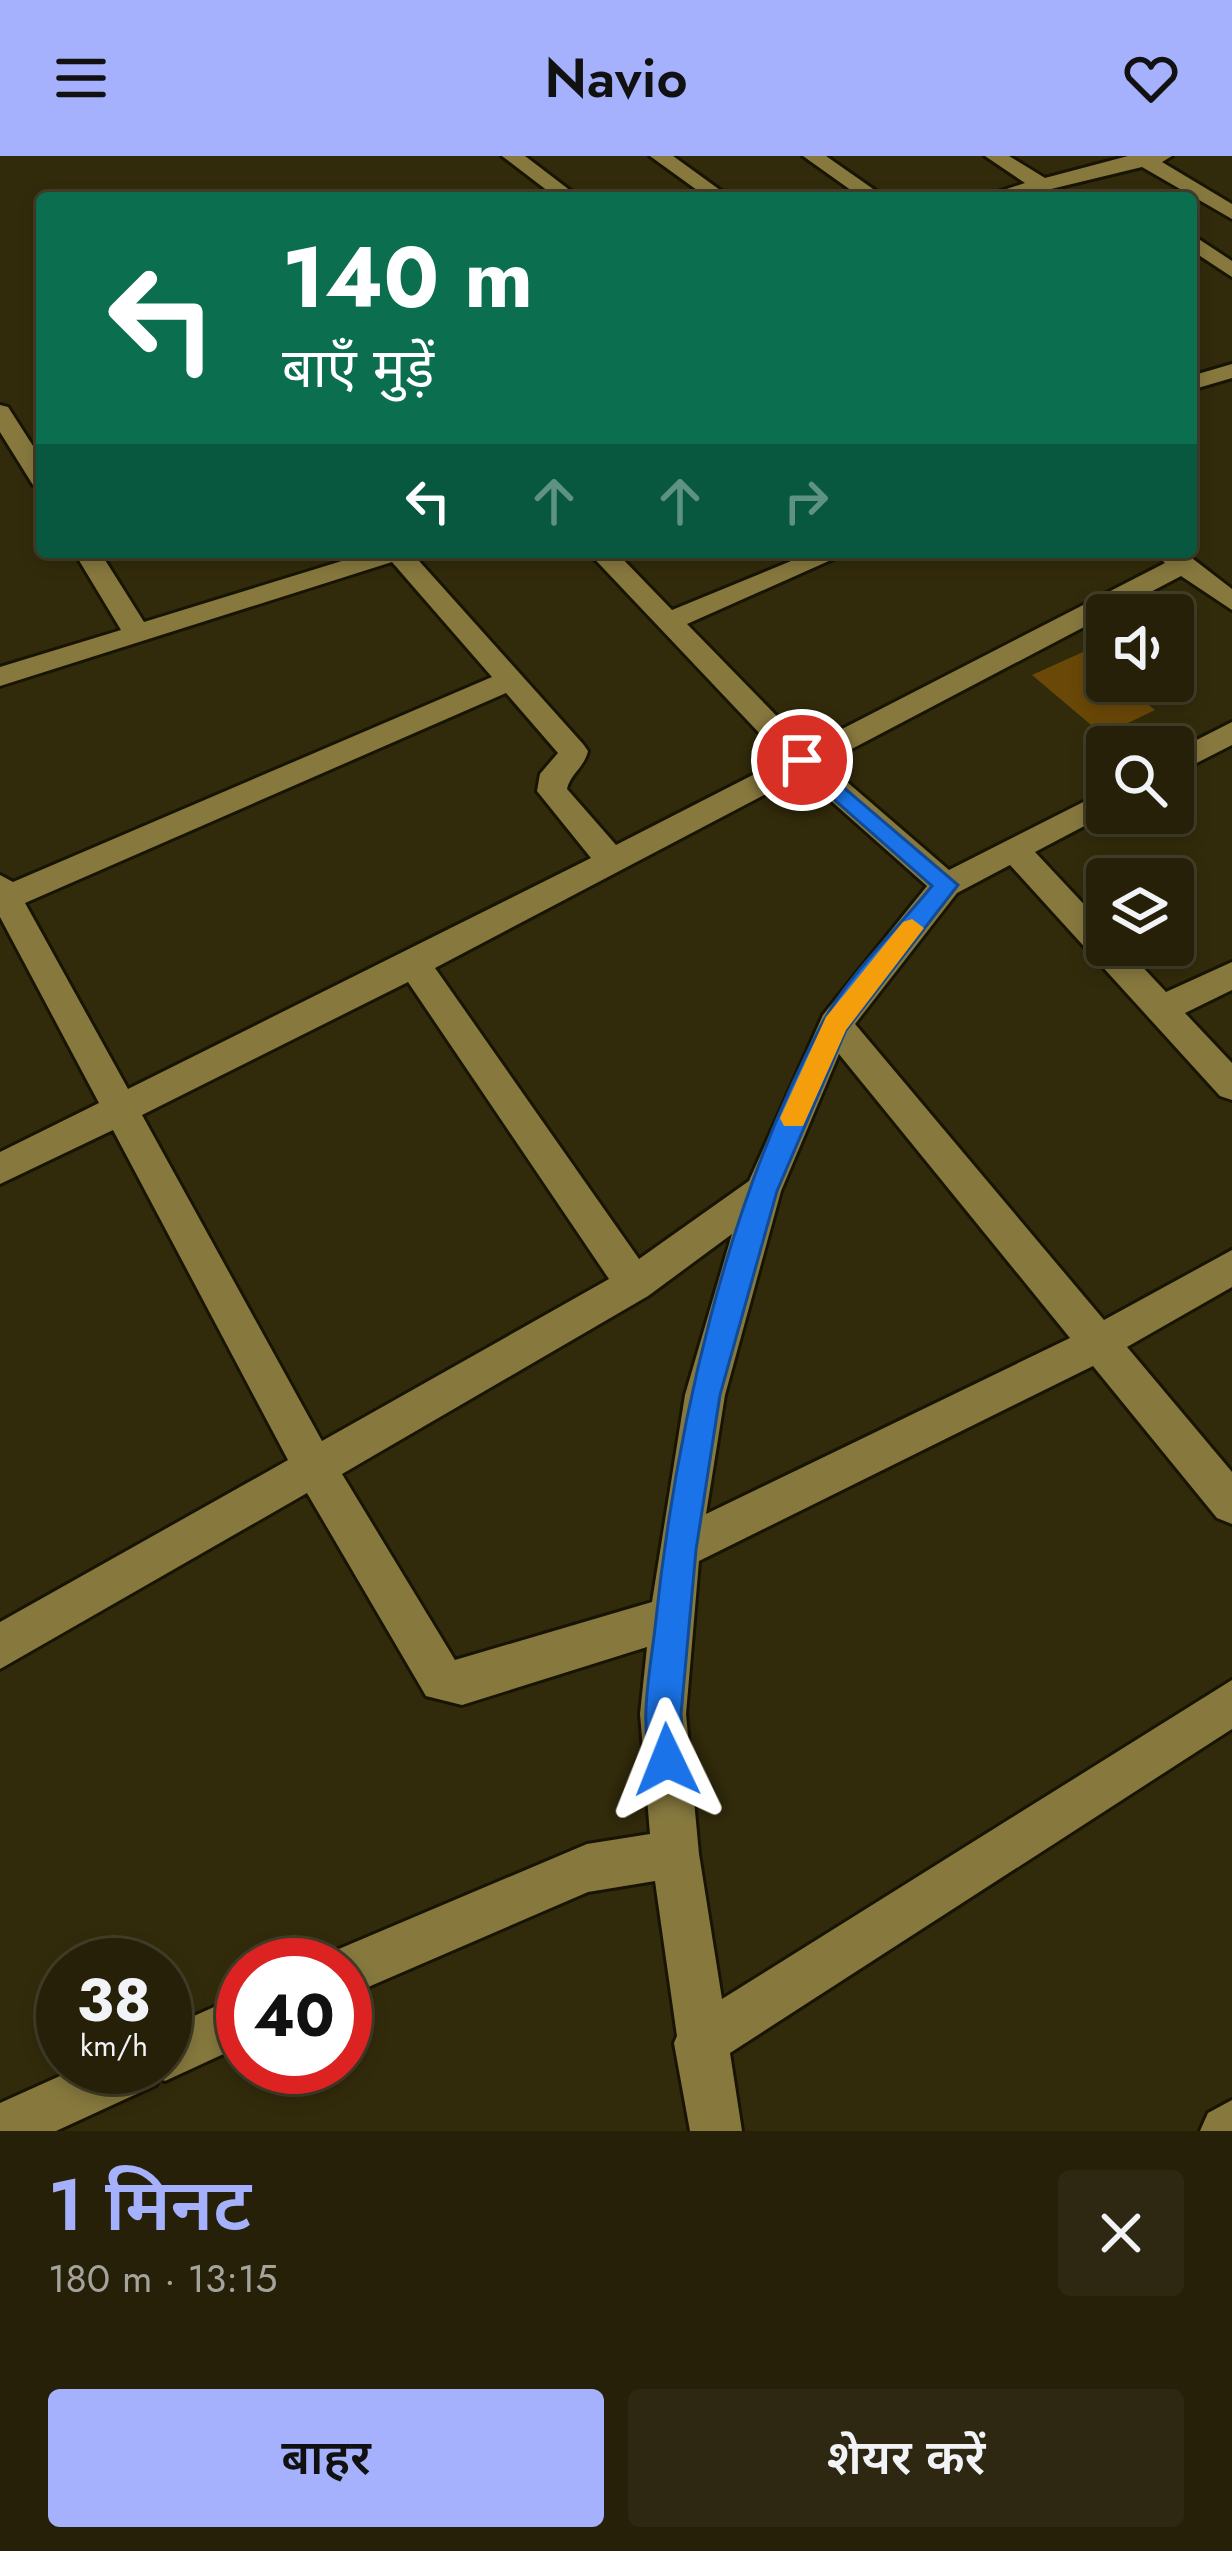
<!DOCTYPE html>
<html lang="hi">
<meta charset="utf-8">
<style>
:root{--surface:#262008;--page:#2e2812;--text:#f1f3f6;--muted:#a4a39c;--line:#423e29;--accent:#a5b1fc}
body{margin:0;font-family:Jost,"Noto Sans Devanagari",sans-serif;background:var(--page);color:var(--text);height:100vh;display:flex;flex-direction:column;font-size:45px;white-space:nowrap}
*{box-sizing:border-box;margin:0}
p{font-size:39px;color:var(--muted)}
.icon{flex:none;width:66px;height:66px;fill:none;stroke:currentColor;stroke-width:2;stroke-linecap:round;stroke-linejoin:round}
.map{position:relative;height:1975px;overflow:hidden}
.sheet{display:flex;flex-direction:column;background:var(--surface);flex:1}
.sheet>*{flex:none}
.hud{position:absolute;left:36px;top:36px;width:1161px;height:366px;border-radius:12px;box-shadow:0 6px 18px #0003,0 0 0 3px var(--line);background:#0b6e4f;color:#fff;overflow:hidden}
.fabs{position:absolute;left:1086px;top:438px;display:grid;gap:24px}
.fabs a{display:grid;place-items:center;width:108px;height:108px;border-radius:12px;background:var(--surface);box-shadow:0 6px 18px #0003,0 0 0 3px var(--line);font-size:60px}
.speed{position:absolute;left:36px;top:1782px;display:flex;gap:24px;font-size:60px;font-weight:700;text-align:center}
.speed>*{display:grid;place-content:center;width:156px;height:156px;border-radius:50%;background:var(--surface);box-shadow:0 6px 18px #0003,0 0 0 3px var(--line);line-height:1}
.speed small{font-size:30px;font-weight:400}
.speed .limit{border:18px solid #d22;background:#fff;color:#111}
.pin{position:absolute;display:grid;place-items:center;width:102px;height:102px;color:#fff;margin:-51px;border:6px solid #fff;border-radius:50%;box-shadow:0 3px 12px #0007}
.me{position:absolute;width:132px;margin:-66px;rotate:358deg;stroke-linejoin:round;filter:drop-shadow(0 0 9px #0008)}
.turn{display:flex;align-items:center;gap:42px;height:252px;padding:0 48px;font-size:54px}
.turn .icon{width:156px;height:156px;stroke-width:2.5}
.turn b{display:block;font-size:84px;line-height:102px}
.lanes{display:flex;align-items:center;height:114px;padding:0 48px;background:#0003;justify-content:center;gap:60px;direction:ltr}
.lanes .off{opacity:.35}
.round{display:grid;place-items:center;flex:none;width:126px;height:126px;border-radius:12px;background:var(--page)}
.headline{display:flex;align-items:center;justify-content:space-between;height:204px;padding:0 48px}
h1{font-size:72px;font-weight:600;line-height:90px;color:var(--accent)}
.cta{display:flex;gap:24px;margin-top:auto;padding:24px 48px}
.cta a{flex:1;height:138px;border-radius:12px;background:var(--accent);color:#111;font-size:48px;font-weight:600;line-height:138px;text-align:center}
.cta a+a{background:var(--page);color:var(--text)}
header{display:flex;justify-content:space-between;align-items:center;height:156px;padding:0 48px;background:var(--accent);color:#111;font-size:54px;font-weight:600}
.map>svg:first-child{display:block}
.building{fill:#6a4807}
.lines{fill:none;stroke-linecap:round;stroke-linejoin:round}
.minor-casing{stroke:#181403;stroke-width:6}
.minor{fill:#87793e;fill-rule:evenodd}
.route{fill:#1a73e8;stroke:#114b97;stroke-width:3}
.slow{fill:#f59e0b}
</style>
<header><svg class="icon" aria-label="menu" viewBox="0 0 24 24"><path d="M4 6h16M4 12h16M4 18h16"/></svg>Navio<svg class="icon" aria-label="heart" viewBox="0 0 24 24"><path d="M12 20l-8-8c-3-5 5-10 8-4 3-6 11-1 8 4z"/></svg></header>
<div class="map">
<svg width="1232" height="1975" viewBox="0 0 1232 1975">
<rect width="100%" height="100%" fill="#322b0b"/>
<path class="building" d="M1083 496 1107 515V525H1119L1155 554 1103 579 1032 519Z"/>
<g class="lines">
<defs>
<path id="minor" d="M502 0H525L580 42H557Z
M650 0H673L731 42H708Z
M803 0H826L886 42H862Z
M985 0H1009L1045 22 1128 0H1172L1162 6 1232 48V63L1142 11 1014 42H979L1025 27Z
M1191 78 1232 105V121L1191 94Z
M1232 208V222L1191 234V220Z
M0 249 8 251 42 304V332L33 329 0 276Z
M74 396H100L144 466 371 396H411L583 588 588 595C584 612 570 618 567 633L616 689 784 603 588 396H616L672 454 813 396H849L687 468 807 591 1165 407 1154 396H1184L1232 433V454L1181 420 825 607 949 714 1107 634 1109 657 1035 696 1107 773V789H1122L1166 836 1232 806V834L1185 857 1232 907V944L1220 940 1010 709 957 737 855 868 1104 1164 1232 1094V1131L1127 1191 1232 1316V1368L1217 1362 1093 1210 699 1405 686 1558 699 1698 722 1843 1232 1524V1573L730 1897 742 1975H690L674 1887 677 1880 655 1725 588 1736 345 1841V1809H323L327 1798 587 1688 650 1678 640 1558 647 1491 462 1549 426 1540 307 1337 0 1513V1466L288 1304 113 974 0 1028V996L99 947 0 761V719L13 726 492 521 392 406 0 530V511L121 474ZM506 537 558 597 540 618 537 635 591 702 128 933 25 747ZM802 619 927 730 823 859 749 1025 639 1103 435 812ZM408 826 609 1123 322 1285 142 959ZM839 898 1070 1182 706 1358 725 1239 781 1035ZM732 1078 685 1239 652 1446 455 1504 342 1318 648 1140Z
M1232 566V589L1173 619V596Z
M243 1838V1889L165 1925 159 1922 156 1929 56 1975H0V1947L80 1911H165V1873Z
M1232 1944V1975H1200L1208 1957Z"/>
</defs>
<use href="#minor" class="minor-casing"/>
<use href="#minor" class="minor"/>
</g>
<path class="route" d="M802 596 958 729 846 874 777 1035 720 1239 696 1394 681 1558 685 1604 680 1617 667 1622 655 1617C637 1573 650 1517 655 1472 676 1269 726 1048 823 866 848 820 898 772 932 730L795 609 791 604Z"/>
<path class="slow" d="M912 763 924 772 846 874 803 970H784L780 962 826 861 903 766Z"/>
</svg>
<div class="fabs">
<a><svg class="icon" aria-label="sound" viewBox="0 0 24 24"><path d="M4 9h4l5-4v14l-5-4H4zM17 9q2 3 0 6"/></svg></a>
<a><svg class="icon" aria-label="search" viewBox="0 0 24 24"><circle cx="10" cy="10" r="6"/><path d="M15 15l6 6"/></svg></a>
<a><svg class="icon" aria-label="layers" viewBox="0 0 24 24"><path d="M12 4l9 5-9 5-9-5zM3 14l9 5 9-5"/></svg></a>
</div>
<div class="speed"><div>38<small>km/h</small></div><div class="limit">40</div></div>
<div class="pin" style="left:802px;top:604px;background:#d93025"><svg class="icon" aria-label="arrive" viewBox="0 0 24 24"><path d="M6 21V4h12l-3 4 3 4H6"/></svg></div>
<svg class="me" style="left:667px;top:1604px" viewBox="-20 -20 40 40"><path d="M0-17L14 15 0 8-14 15z" fill="#1a73e8" stroke="#fff" stroke-width="4"/></svg>
<div class="hud">
<div class="turn"><svg class="icon" aria-label="left" viewBox="0 0 24 24"><path d="M17 20v-9H6M10 6l-5 5 5 5"/></svg><div><b>140 m</b>बाएँ मुड़ें</div></div>
<div class="lanes"><svg class="icon" aria-label="left" viewBox="0 0 24 24"><path d="M17 20v-9H6M10 6l-5 5 5 5"/></svg><svg class="icon off" aria-label="ahead" viewBox="0 0 24 24"><path d="M12 20V5M6 11l6-6 6 6"/></svg><svg class="icon off" aria-label="ahead" viewBox="0 0 24 24"><path d="M12 20V5M6 11l6-6 6 6"/></svg><svg class="icon off" aria-label="right" viewBox="0 0 24 24"><path d="M7 20v-9h11M14 6l5 5-5 5"/></svg></div>
</div>
</div>
<section class="sheet">
<div class="headline"><div><h1>1 मिनट</h1><p>180 m · 13:15</p></div><a class="round"><svg class="icon" aria-label="close" viewBox="0 0 24 24"><path d="M6 6l12 12M18 6L6 18"/></svg></a></div>
<div class="cta"><a>बाहर</a><a>शेयर करें</a></div>
</section>
